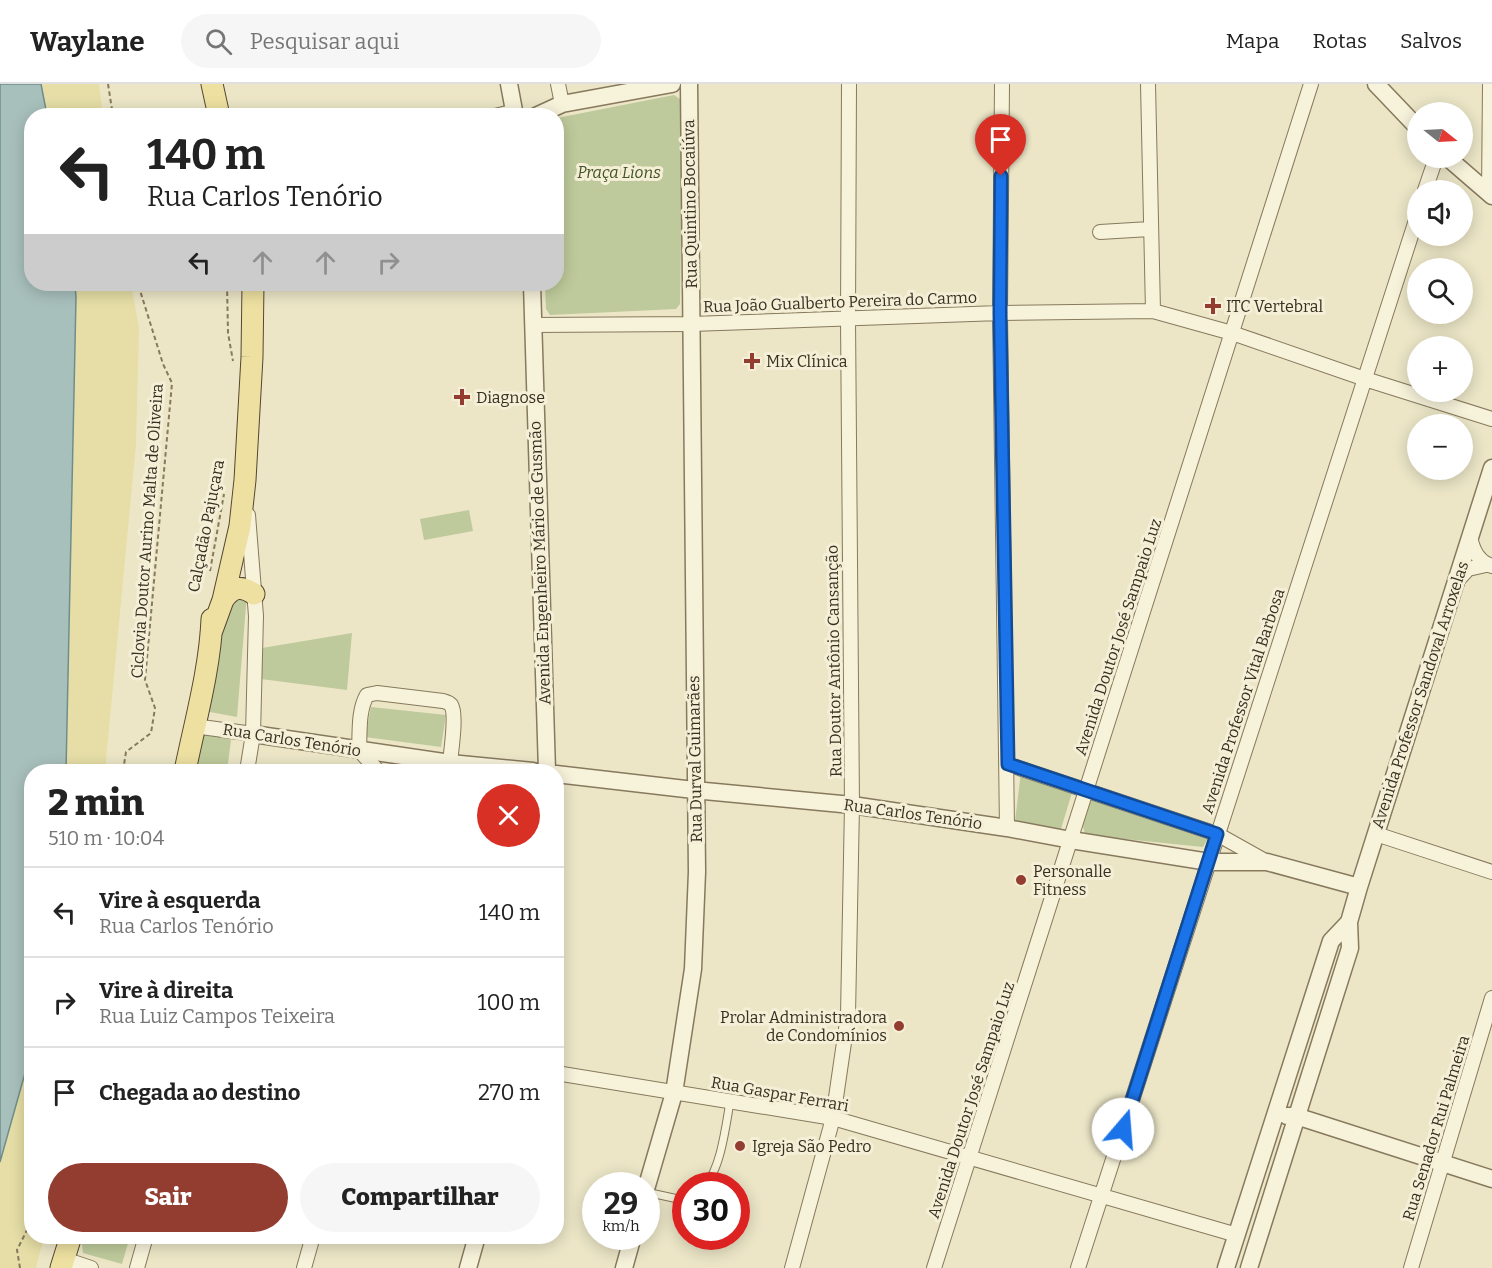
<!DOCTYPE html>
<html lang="pt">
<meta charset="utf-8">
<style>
:root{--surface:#fff;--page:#f6f6f6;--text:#222;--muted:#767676;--line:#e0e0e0;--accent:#933d30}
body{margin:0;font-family:Bitter,serif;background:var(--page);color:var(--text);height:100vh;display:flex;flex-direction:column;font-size:22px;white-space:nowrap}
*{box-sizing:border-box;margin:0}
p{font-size:20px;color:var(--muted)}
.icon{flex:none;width:33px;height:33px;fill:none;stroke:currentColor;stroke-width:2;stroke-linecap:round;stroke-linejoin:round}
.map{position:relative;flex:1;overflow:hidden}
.sheet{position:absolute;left:24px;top:680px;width:540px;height:480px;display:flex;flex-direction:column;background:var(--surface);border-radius:24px;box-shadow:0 3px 15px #0003}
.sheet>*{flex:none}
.hud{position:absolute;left:24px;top:24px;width:540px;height:183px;border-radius:24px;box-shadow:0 3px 15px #0003;background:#fff;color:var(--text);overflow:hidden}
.needle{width:39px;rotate:108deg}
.controls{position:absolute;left:1407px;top:18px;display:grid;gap:12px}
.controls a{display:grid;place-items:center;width:66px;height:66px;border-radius:50%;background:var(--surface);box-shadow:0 3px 15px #0003;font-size:30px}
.speed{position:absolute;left:582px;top:1088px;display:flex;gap:12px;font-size:30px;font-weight:700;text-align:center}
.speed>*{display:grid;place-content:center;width:78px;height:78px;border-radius:50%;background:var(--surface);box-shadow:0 3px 15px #0003;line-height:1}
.speed small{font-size:15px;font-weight:400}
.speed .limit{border:9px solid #d22;background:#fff;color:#111}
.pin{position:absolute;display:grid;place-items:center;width:51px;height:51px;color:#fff;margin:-62px -26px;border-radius:50% 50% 50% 0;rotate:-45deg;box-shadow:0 0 6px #0007}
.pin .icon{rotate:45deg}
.me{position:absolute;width:66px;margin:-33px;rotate:18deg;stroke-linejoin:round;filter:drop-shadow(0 0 4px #0008)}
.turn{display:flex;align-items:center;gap:21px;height:126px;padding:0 24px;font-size:27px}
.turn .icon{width:78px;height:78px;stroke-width:2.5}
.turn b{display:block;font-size:42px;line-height:51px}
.lanes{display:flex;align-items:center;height:57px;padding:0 24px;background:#0003;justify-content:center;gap:30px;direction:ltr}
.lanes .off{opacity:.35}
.round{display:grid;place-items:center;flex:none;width:63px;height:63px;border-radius:32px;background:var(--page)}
.head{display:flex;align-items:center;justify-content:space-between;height:102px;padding:0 24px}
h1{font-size:36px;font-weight:800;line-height:45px}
.primary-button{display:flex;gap:12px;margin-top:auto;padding:12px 24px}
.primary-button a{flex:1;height:69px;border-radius:36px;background:var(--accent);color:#fff;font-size:24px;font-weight:800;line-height:69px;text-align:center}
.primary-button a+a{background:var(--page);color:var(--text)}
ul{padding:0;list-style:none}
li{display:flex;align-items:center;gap:18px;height:90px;padding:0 24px;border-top:2px solid var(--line)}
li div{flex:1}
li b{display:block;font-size:22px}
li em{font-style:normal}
header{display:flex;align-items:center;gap:36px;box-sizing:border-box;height:84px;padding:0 30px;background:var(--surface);border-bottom:2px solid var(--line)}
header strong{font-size:28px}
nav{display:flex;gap:33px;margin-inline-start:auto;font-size:21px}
.search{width:420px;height:54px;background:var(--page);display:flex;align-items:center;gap:15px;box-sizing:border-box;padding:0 21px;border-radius:33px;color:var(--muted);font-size:22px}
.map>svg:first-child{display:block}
.green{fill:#beca9b}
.sand{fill:#e6dea6}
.water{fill:#a8c0bc;stroke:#6f8e8b;stroke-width:1.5}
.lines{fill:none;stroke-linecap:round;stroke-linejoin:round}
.service-casing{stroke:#87795d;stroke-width:9}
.minor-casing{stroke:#87795d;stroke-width:16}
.tertiary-casing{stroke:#87795d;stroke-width:19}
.primary-casing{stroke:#554731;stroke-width:23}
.path{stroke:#87795d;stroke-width:2;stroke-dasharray:4.5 3;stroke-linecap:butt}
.service{stroke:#f7f2da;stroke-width:7}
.minor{stroke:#f7f2da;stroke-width:14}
.tertiary{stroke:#f7f2da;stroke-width:16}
.primary{stroke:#ede0a1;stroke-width:21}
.route-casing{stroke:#114b97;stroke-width:15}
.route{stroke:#1a73e8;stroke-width:10}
.poi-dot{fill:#933d30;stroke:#f4efd6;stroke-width:2}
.labels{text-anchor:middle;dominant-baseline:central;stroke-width:6;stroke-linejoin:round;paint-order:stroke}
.park-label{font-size:16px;font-style:italic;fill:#425328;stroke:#f4efd6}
.street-label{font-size:16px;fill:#382f20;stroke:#f4efd6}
.poi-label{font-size:16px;fill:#382f20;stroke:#f4efd6;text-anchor:start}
</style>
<header>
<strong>Waylane</strong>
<div class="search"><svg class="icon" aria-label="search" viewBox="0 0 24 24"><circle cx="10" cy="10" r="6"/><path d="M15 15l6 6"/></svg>Pesquisar aqui</div>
<nav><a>Mapa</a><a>Rotas</a><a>Salvos</a></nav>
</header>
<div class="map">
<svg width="1492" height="1184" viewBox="0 0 1492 1184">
<rect width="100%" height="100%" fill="#ece6c7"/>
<path class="green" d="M674 11 680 15 683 21 680 220 676 225 550 231 546 225 545 200H556L557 34Z
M469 426 473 447 424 456 420 435Z
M230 510H247L237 633 210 628 207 627 205 619Z
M352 549 347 606 261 595 262 564Z
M371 623 446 631 441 663 365 653Z
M232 648 227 687H192L199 649Z
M1021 688 1073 705 1061 745 1015 737Z
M1096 713 1208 754 1203 763 1086 751C1079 738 1084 722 1096 713Z
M85 1152H130L122 1180 83 1169 82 1161Z"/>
<path class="sand" d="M41 0H99L103 31H47Z
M75 200H131L139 244 136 360 105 687H66L76 213Z
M31 867 32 1152H44L36 1184H0V987Z"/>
<path class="water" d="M0 0H41L47 31 32 32V200H75L76 213 66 687H32L31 968 0 1078Z"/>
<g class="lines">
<defs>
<path id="service" d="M480 32 513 24
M705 1101C721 1085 726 1040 730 1018
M646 1108 678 1115 686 1114"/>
<path id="minor" d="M558 0 562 20
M1002 0 1000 229 1007 744
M1148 0 1153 227
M1425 106 1436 74
M1489 110 1490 0
M1100 148 1150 145
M533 241 691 240 1000 229 1153 227 1232 249 1365 295 1492 335
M1470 453C1473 466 1478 478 1492 482
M1456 498 1468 485 1486 481
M194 642 253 650
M1007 680 1217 750 1267 778
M247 687 253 650 256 532 248 431
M378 687 359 666C360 648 358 627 367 611L377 609 443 617C447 618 448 618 451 621 457 630 451 667 450 679L432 687
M1376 750 1492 788
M556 989 833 1034 1237 1151
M64 1175 91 1184
M137 1184 146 1152
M304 1184 313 1152
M792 1184 833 1034 848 931 852 721 848 235 849 0
M934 1184 1311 0
M1078 1184 1418 130
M1411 1184 1492 914"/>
<path id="tertiary" d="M509 0 515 32
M1376 0 1418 44
M536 32 562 20 672 0
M1448 74 1492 112
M532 200 547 687
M253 650 450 679 533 687
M556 690 694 706 852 721 1007 744 1071 756 1209 778H1267L1359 803
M1287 1032H1296L1492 1095
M646 1105 674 1009 693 885 697 788 689 0
M468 1184 477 1152
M624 1184 633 1152
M1226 1184 1331 857 1349 838
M1249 1184 1350 864 1349 838 1359 803 1492 384"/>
<path id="primary" d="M212 0 219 32
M223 516C232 503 241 501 254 510
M211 549 223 516 240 442 245 396 252 273 253 200
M185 687C195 638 210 585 212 535
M61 1184 71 1152"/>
</defs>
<use href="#service" class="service-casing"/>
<use href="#minor" class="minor-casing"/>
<use href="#tertiary" class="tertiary-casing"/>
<use href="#primary" class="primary-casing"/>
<path class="path" d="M108 0 113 32
M227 200 228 249 233 277
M210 487 224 410
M123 687 126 668 151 649 155 624 145 596 172 299 163 280 138 200
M20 1184 17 1166 32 1136"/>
<use href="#service" class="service"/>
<use href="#minor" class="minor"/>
<use href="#tertiary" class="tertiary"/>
<use href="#primary" class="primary"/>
</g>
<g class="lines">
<defs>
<path id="route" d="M1001 92 1000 229 1008 680 1217 750 1123 1045"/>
</defs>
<use href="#route" class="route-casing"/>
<use href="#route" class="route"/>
</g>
<g class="poi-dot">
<path d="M1210 213h6v6h6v6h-6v6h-6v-6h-6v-6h6z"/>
<path d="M749 268h6v6h6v6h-6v6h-6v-6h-6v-6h6z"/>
<path d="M459 304h6v6h6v6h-6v6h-6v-6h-6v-6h6z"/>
<circle cx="1021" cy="796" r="6"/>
<circle cx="899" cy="942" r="6"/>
<circle cx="740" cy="1062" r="6"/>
</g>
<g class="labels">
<g class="park-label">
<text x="619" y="88">Praça Lions</text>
</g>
<g class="street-label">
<text transform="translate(690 120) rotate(-91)">Rua Quintino Bocaiúva</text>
<text transform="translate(840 218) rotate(-2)">Rua João Gualberto Pereira do Carmo</text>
<text transform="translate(206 442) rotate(-79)">Calçadão Pajuçara</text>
<text transform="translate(147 447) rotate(-86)">Ciclovia Doutor Aurino Malta de Oliveira</text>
<text transform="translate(540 479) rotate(-92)">Avenida Engenheiro Mário de Gusmão</text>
<text transform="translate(1118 553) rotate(-72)">Avenida Doutor José Sampaio Luz</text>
<text transform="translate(834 577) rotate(-91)">Rua Doutor Antônio Cansanção</text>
<text transform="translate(1420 611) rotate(-72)">Avenida Professor Sandoval Arroxelas</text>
<text transform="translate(1243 617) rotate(-72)">Avenida Professor Vital Barbosa</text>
<text transform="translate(292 656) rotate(9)">Rua Carlos Tenório</text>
<text transform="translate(695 675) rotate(-91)">Rua Durval Guimarães</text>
<text transform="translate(913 730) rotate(8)">Rua Carlos Tenório</text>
<text transform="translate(780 1010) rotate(10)">Rua Gaspar Ferrari</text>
<text transform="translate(971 1016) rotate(-72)">Avenida Doutor José Sampaio Luz</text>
<text transform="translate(1436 1044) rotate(-73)">Rua Senador Rui Palmeira</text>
</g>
<g class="poi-label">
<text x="1226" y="222">ITC Vertebral</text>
<text x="766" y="277">Mix Clínica</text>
<text x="476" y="313">Diagnose</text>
<text x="1033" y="787">Personalle<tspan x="1033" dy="18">Fitness</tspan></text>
<text x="887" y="933" text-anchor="end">Prolar Administradora<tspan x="887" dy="18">de Condomínios</tspan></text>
<text x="752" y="1062">Igreja São Pedro</text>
</g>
</g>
</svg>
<div class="controls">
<a><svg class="needle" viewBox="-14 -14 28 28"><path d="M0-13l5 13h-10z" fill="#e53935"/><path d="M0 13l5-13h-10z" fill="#767676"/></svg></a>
<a><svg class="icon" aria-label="sound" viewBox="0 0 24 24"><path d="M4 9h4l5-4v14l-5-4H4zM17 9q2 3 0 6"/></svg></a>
<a><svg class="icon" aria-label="search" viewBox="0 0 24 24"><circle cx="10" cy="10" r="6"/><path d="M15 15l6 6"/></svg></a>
<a>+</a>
<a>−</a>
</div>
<div class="speed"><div>29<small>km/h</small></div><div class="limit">30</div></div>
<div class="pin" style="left:1001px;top:92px;background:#d93025"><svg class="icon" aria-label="arrive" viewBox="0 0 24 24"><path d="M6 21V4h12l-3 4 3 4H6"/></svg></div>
<svg class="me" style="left:1123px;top:1045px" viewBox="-20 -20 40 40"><circle r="19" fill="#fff"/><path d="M0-13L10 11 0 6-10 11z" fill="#1a73e8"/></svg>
<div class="hud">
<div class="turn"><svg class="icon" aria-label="left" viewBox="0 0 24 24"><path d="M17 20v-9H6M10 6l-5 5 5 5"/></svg><div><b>140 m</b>Rua Carlos Tenório</div></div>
<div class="lanes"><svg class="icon" aria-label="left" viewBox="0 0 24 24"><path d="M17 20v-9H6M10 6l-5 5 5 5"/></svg><svg class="icon off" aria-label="ahead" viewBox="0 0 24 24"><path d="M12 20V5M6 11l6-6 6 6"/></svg><svg class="icon off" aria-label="ahead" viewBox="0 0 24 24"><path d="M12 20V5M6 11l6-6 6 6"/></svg><svg class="icon off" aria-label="right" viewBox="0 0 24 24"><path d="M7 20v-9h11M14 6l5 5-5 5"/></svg></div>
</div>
<section class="sheet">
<div class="head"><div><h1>2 min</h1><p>510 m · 10:04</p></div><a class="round" style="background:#d93025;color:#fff"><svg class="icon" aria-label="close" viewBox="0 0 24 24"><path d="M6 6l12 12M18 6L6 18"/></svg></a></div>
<ul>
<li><svg class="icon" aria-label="left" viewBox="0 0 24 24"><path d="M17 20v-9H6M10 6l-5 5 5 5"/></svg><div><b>Vire à esquerda</b><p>Rua Carlos Tenório</p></div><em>140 m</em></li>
<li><svg class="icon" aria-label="right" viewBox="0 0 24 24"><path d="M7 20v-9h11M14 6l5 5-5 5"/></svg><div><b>Vire à direita</b><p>Rua Luiz Campos Teixeira</p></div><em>100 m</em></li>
<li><svg class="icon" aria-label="arrive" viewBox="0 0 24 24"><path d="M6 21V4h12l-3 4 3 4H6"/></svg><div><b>Chegada ao destino</b></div><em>270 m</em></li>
</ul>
<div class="primary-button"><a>Sair</a><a>Compartilhar</a></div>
</section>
</div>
